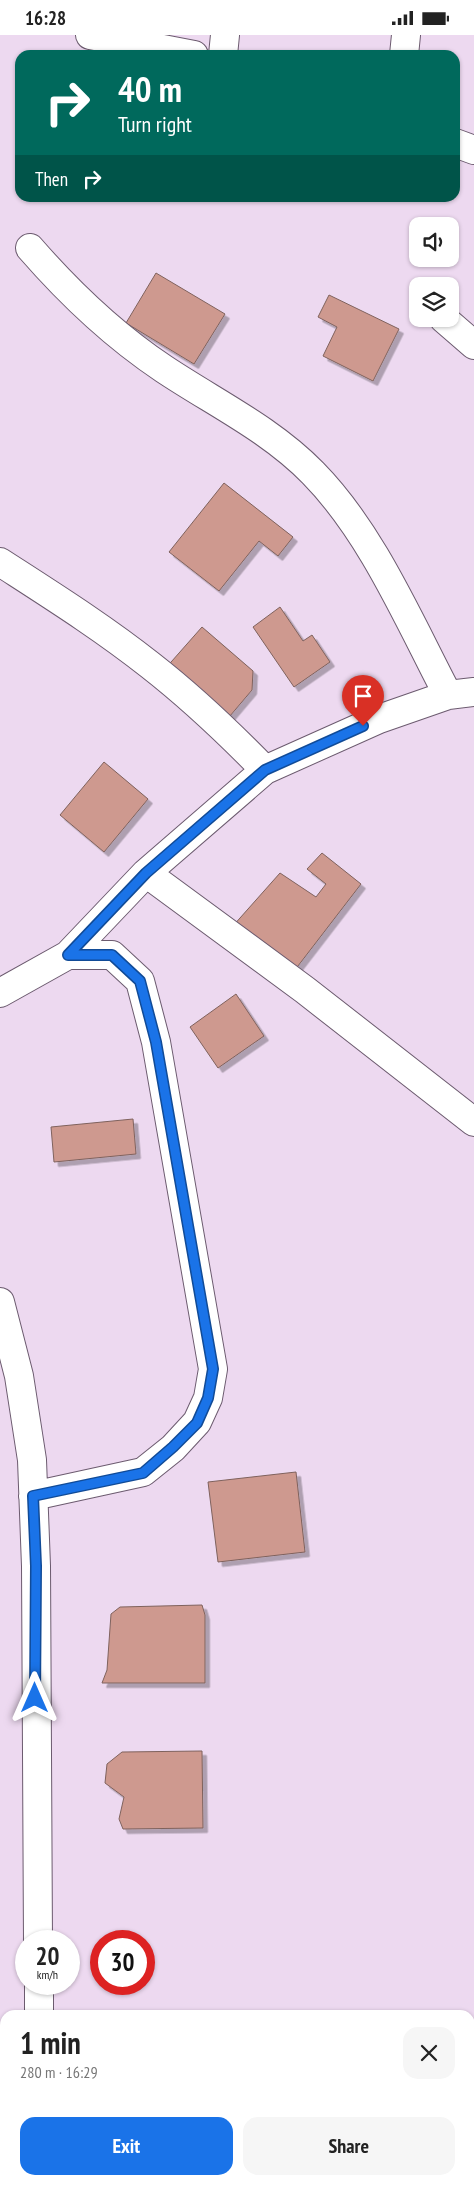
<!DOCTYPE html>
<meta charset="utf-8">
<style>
:root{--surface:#fff;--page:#f6f6f6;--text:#222;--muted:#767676;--accent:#1a73e8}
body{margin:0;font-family:"PT Sans Narrow",sans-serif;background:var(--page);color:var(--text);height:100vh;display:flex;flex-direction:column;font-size:19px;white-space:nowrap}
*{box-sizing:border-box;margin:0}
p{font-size:16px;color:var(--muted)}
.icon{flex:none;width:28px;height:28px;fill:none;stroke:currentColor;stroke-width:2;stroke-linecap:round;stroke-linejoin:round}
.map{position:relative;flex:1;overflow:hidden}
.drawer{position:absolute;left:0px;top:1975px;width:475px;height:175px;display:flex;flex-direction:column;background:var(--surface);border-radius:15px 15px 0 0;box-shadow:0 1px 4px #0004}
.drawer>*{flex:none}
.top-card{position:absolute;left:15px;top:15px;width:445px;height:152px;border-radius:15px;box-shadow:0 1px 4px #0004;background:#00695c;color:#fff;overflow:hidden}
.tools{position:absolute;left:409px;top:182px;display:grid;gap:10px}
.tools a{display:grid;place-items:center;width:50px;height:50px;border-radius:10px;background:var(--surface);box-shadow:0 1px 4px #0004;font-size:25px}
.speed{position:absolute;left:15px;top:1895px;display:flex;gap:10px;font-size:25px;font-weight:700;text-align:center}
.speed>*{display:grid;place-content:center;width:65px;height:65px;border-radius:50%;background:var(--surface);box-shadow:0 1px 4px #0004;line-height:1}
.speed small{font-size:12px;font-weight:400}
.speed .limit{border:8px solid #d22;background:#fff;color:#111}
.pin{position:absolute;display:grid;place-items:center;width:42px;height:42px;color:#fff;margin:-51px -21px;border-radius:50% 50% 50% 0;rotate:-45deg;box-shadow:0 0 5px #0007}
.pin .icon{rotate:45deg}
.me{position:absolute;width:55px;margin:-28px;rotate:0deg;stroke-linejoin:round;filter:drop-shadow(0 0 4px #0008)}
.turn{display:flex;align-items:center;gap:18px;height:105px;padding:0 20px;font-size:22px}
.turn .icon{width:65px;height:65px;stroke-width:2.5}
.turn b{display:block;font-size:35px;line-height:42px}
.then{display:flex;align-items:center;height:48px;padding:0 20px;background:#0003;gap:10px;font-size:19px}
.round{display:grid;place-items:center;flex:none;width:52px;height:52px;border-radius:15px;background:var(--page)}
.summary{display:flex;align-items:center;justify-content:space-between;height:85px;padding:0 20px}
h1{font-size:30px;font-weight:800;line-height:38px}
.action{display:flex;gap:10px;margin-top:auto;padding:10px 20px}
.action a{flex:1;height:58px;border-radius:15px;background:var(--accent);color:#fff;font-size:20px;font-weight:800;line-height:58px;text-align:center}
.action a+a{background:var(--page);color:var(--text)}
.status{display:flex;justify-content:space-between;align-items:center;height:35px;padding:0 25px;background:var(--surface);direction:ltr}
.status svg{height:14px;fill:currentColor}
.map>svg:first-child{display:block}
.building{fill:#ce998f;stroke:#7f625d;filter:url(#shadow)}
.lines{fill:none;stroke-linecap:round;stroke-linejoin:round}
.minor-casing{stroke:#6c5b6f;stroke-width:30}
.minor{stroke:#fff;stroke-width:28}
.route-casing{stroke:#114b97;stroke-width:12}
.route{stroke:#1a73e8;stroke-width:9}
</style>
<div class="status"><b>16:28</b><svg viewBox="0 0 49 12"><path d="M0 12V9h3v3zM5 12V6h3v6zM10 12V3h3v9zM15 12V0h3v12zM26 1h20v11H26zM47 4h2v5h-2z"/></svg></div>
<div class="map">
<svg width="474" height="2150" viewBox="0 0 474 2150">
<defs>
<filter id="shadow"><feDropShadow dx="4.5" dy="4.5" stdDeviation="0" flood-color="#0004"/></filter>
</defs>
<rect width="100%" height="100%" fill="#edd9f0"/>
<path class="building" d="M156 238 225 279 194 329 126 288Z
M329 260 399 294 373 346 323 321 337 292 318 282Z
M224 448 293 502 278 521 259 506 219 556 169 517Z
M280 572 303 606 312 600 330 627 294 652 253 592Z
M202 592 253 636 252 655 224 688 164 635Z
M104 727 148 764 104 817 60 780Z
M322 818 361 849 291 940 232 892 280 838 316 862 326 849 307 834Z
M236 959 264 1001 218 1033 190 992Z
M133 1084 136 1119 54 1127 51 1092Z
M296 1437 305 1517 218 1527 208 1447Z
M202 1570 205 1580V1648H102L107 1635 111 1579 120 1572Z
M202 1716 203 1793 123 1794 119 1784 124 1762 105 1748 107 1729 122 1717Z"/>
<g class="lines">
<defs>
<path id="minor" d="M90 0 194 20
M223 20 225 0
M404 20 406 0
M455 108 474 115
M30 213C70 259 113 300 164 334 215 368 270 394 313 438 372 498 409 586 448 660
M444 284 474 310
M0 527C51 560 102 592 150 630 191 662 229 698 265 735
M146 838 305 955 474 1087
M0 958 68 920 146 838 265 735 379 684 448 660 474 657
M0 1267 19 1341 32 1425 36 1531 38 1906
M33 1461 143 1437 173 1413 197 1387 208 1363 213 1334 156 1007 140 946 112 920H68
M39 1949V1980
M40 2145V2150"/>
</defs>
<use href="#minor" class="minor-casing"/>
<use href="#minor" class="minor"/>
</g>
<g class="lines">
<defs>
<path id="route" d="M35 1663 36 1531 33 1461 143 1438 173 1412 197 1388 208 1363 213 1334 156 1007 140 946 112 920H68L146 838 265 735 363 691"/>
</defs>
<use href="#route" class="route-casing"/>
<use href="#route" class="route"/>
</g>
</svg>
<div class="tools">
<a><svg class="icon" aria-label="sound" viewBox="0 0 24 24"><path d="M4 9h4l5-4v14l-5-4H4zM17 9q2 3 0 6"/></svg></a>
<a><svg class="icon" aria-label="layers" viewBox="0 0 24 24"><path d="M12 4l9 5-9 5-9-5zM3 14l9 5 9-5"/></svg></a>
</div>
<div class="speed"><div>20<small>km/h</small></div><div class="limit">30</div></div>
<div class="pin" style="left:363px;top:691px;background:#d93025"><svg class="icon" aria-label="arrive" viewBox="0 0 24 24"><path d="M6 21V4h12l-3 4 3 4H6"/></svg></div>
<svg class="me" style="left:35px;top:1663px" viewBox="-20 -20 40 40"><path d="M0-17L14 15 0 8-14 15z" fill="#1a73e8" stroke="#fff" stroke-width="4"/></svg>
<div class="top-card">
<div class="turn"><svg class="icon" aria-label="right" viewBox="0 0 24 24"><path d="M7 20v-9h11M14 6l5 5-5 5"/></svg><div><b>40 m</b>Turn right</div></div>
<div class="then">Then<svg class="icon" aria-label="right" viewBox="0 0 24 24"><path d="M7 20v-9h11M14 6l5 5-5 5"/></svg></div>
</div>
<section class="drawer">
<div class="summary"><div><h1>1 min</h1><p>280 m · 16:29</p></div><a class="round"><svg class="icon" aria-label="close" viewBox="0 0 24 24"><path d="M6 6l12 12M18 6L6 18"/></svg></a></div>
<div class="action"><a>Exit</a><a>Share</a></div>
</section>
</div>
